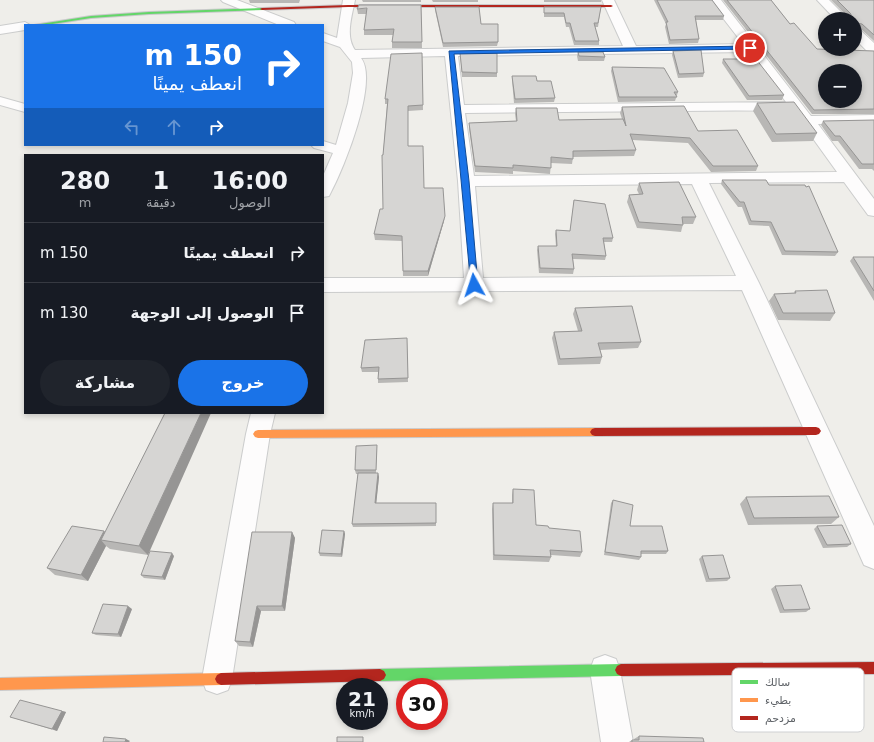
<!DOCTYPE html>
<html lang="ar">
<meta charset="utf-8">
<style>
:root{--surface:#171b24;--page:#20242c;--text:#f1f3f6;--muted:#9ea1a6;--line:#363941;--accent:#1a73e8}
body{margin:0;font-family:"DejaVu Sans","Noto Sans Arabic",sans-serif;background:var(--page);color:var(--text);direction:rtl;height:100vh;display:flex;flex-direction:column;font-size:15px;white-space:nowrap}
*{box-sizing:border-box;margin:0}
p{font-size:13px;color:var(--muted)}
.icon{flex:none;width:22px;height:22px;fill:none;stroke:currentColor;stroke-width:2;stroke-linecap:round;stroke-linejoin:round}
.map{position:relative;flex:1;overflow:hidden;direction:ltr}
.drawer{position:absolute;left:24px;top:154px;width:300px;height:260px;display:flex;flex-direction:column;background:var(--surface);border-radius:0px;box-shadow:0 2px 6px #0003;direction:rtl}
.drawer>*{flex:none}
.guide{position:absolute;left:24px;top:24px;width:300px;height:122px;border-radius:0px;box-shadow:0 2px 6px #0003;direction:rtl;background:#1a73e8;color:#fff;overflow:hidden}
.tools{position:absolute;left:818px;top:12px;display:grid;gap:8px}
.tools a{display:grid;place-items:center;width:44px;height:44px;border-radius:50%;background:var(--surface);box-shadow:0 2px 6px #0003;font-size:20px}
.speed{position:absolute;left:336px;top:678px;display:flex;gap:8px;font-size:20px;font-weight:700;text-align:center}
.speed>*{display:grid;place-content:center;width:52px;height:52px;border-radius:50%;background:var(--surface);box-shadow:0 2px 6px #0003;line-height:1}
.speed small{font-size:10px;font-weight:400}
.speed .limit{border:6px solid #d22;background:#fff;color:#111}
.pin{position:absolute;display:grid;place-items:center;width:34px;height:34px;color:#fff;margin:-17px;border:2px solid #fff;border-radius:50%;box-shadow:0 1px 4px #0007}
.me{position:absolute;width:44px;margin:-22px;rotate:355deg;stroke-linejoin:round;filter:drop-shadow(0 0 3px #0008)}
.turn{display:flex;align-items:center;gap:14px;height:84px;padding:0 16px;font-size:18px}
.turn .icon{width:52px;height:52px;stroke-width:2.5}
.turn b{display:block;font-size:28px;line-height:34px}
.lanes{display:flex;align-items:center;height:38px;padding:0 16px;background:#0003;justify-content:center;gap:20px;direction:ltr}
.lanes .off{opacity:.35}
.eta{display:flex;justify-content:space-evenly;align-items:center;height:68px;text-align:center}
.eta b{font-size:24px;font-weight:800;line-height:28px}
.cta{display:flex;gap:8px;margin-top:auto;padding:8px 16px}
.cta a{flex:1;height:46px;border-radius:24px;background:var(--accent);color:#fff;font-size:16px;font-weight:800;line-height:46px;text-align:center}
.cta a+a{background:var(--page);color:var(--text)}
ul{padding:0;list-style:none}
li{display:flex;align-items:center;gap:12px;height:60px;padding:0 16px;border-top:1px solid var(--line)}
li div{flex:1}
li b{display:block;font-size:15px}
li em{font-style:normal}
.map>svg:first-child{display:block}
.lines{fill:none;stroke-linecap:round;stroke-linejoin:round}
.street-casing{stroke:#cbcccc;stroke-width:2}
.fast-casing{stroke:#cacacb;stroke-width:2}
.slow-casing{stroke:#cacacb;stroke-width:2}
.jam-casing{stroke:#cacacb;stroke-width:2}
.street{fill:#fdfcfc;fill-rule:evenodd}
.fast{fill:#63d668;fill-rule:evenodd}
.slow{fill:#ff974d;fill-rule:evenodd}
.jam{fill:#b3261e;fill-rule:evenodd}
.wall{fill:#b8b7b5}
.shaded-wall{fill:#969594}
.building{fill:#d6d5d3;stroke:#969594;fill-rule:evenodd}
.route{fill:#1a73e8;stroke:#114b97}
.key{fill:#fff;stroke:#cfd0d2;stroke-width:1}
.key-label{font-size:11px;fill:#5f6368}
</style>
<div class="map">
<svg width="874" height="742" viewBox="0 0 874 742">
<rect width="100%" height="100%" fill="#efeeea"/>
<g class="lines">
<defs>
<path id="street" d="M221 0H237L294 22 296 25H279L223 2Z
M343 0H355C352 16 345 36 355 50L623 46 602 0H614L636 46 743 44 709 0H721L811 116 874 115V123L818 124 874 199V216L868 215 844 182 709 183 759 283 874 526V569L864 565 742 290 323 292V278H464L458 181 445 56 361 58C379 81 344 168 331 192L329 196 323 197V176L333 153 314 148 311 145H323V141L336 145 348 103 353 73 352 62 340 47 323 41V33L337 38ZM748 52 786 102 464 105 458 56ZM791 108 837 172 474 176 465 113 785 110ZM692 184 736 276 483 278 475 186Z
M817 0H829L848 19H835Z
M25 22 30 25H25V30L0 34V26Z
M855 28 859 29 874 43V54L869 53 855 39Z
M0 97 25 104V112L0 105Z
M251 413H275L270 434 232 679 228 690 217 694 206 690 202 679 246 434Z
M605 655 616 659 620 670 633 742H601L590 670 594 659Z"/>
<path id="fast" d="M262 8H264V10L149 14 91 18 46 25H34L91 16 149 12Z
M621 664 625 666 627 670 625 674 621 676 380 681 376 679 374 675 376 671 380 669Z"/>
<path id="slow" d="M595 428 598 429 600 432 598 435 595 436 258 438 255 437 253 434 255 431 258 430Z
M221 673 225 675 227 679 225 683 221 685 0 690V678Z"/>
<path id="jam" d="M348 5H611L613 6 611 7H348L262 10 260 9 262 8Z
M816 427 819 428 821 431 819 434 816 435 595 436 592 435 590 432 592 429 595 428Z
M874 662V674L621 676 617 674 615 670 617 666 621 664Z
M380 669 384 671 386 675 384 679 380 681 221 685 217 683 215 679 217 675 221 673Z"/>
</defs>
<use href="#street" class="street-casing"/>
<use href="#fast" class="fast-casing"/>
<use href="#slow" class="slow-casing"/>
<use href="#jam" class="jam-casing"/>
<use href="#street" class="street"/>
<use href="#fast" class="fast"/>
<use href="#slow" class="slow"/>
<use href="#jam" class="jam"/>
</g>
<path class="wall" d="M249 0H300L299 3H250Z
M362 0H421V2H363Z
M432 0H478V2H433Z
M544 0H601V2H544Z
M654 0H712L724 16 723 20H696L699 39 698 43 669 44 665 27 666 24Z
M723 0H771L790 24 817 49 874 51V114H812Z
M831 0H874V41L860 28 855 27V19H847L848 17Z
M421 5 422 48H392V42L393 35H364V30L366 14H358L357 9Z
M435 7 481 24 498 42 497 46 443 47 435 10Z
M544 7H601L598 27H595L599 41V45H574L569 27H566L564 17H544Z
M673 51 704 73 703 77 678 78 672 55Z
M578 52 605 57 604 61H578L577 56Z
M422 53 423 110 408 111V146L424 188 444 221 428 276H403L402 241 375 240 374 234 383 209V155L387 104H385V99Z
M460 53H497V77H462Z
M723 59 784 95 782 100H747L722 63Z
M612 67 678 92 675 101 618 102 611 71Z
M512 76 537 81 555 98 554 102 514 103 512 80Z
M757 103 817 133 813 141 772 142 753 111Z
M622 107 698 131 758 166 756 171 711 172 688 143 632 140 636 150 634 156 573 157 572 164 551 163 550 174 513 171V174L475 172 469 129V123L516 121 515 114 516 108 559 120 622 119 620 113Z
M874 120V171L872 169H859L838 141H832L821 125 823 121Z
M722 180 769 185 838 252 835 256 782 255 769 226 749 225 742 207H738L721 184Z
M639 183 696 217 693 224H683L681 232 637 228 627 202 629 195 639 194 637 190Z
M574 200 613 238 612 242H604L606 256 605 260 573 259 574 269 573 274 539 273 537 250 538 246H556L555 234 556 230 570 231Z
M853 257H874V301L850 261Z
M795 291 835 313 830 321 778 320 769 301 774 294 794 293Z
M575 308 641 342 638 348 600 350 602 357 600 364 558 365 552 338 554 332 578 331 573 314Z
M407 338 408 382 378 383V372H362L361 368Z
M165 413 148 555 110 549 106 546 88 581 55 575 47 568 104 531 105 532Z
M377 445V449L376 473H378L379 477 376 503H436V526L353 527 352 524 358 474H356L355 470Z
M513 489 536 525 549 528 582 552 580 557 551 555V557L549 562 493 560 492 509 493 503H512V495Z
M746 497 839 517 831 524 748 525 740 504Z
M613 500 630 526 668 551 666 554H641V557L639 560 604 555 611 503Z
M817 526 851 544 847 547 823 548 814 529Z
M344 531 345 534 342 557 320 556 319 553Z
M292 532 295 538 285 611H261L253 647 239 646 235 641Z
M174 556 165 580 144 578 141 575Z
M702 556 730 578 727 581 706 582 699 559Z
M775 586 810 609 806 612 780 613 771 589Z
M132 609 121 637 96 635 92 633Z
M62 711 66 712 57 731 10 717Z
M639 736 704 742H629L632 740H634V739Z"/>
<path class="shaded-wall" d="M445 216 444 221 428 276V271Z
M201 413H211L148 555 139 546Z
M378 473 379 477 376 506 375 503Z
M104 531 111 538 101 540 106 546 88 581 81 575Z
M344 531 345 534 342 557 341 554Z
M292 532 295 538 285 611 282 606Z
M172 553 174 556 165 580 162 577Z
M128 606 132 609 121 637 118 634Z
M257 606 261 611 253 647 250 642Z
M62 711 66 712 57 731 52 729Z
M126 739 130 741 129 742H125Z"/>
<path class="building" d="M657 0H712L724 16H695L699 39 670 40 666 22H668Z
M727 0H771L790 24 794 23 817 49 874 51V109L814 110ZM825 71H855V101H825Z
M837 0H874V35L862 24 856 23V25H855V19H850L848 16H851V14Z
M359 5H421L422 42H392L394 29 364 30 367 8 357 9Z
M435 7H479L481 24H498V42L443 43Z
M544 7H601L598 23H594L599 41H575L570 23H566L564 13H544Z
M701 50 704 73 679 74 673 51Z
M578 52H603L605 57 579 56Z
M422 53 423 105 408 106V146H423L424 188H443L445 216 428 271H403L402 236 374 234 380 209H383L382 155H383L388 99H385L391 54Z
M460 53H497V73L462 72Z
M723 59H756L784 95 749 96Z
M612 67 664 68 678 92H674L677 97H619Z
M512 76H536L537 81H551L555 98 515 99Z
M794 102 817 133 776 134 757 103Z
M684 106 698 131 737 130 758 166H713L690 138 630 134 636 150 573 151V159L551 157V168L513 165V168L475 166 469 123 517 121 516 108H557L559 120 623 119 626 126 622 107Z
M874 120V164H862L840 136H835L823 121Z
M722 180H766L769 185H805L806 187 809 186 838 252 785 251 771 222 751 221 744 202H740Z
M679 182 696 217H682L683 225 639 222 629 195 643 194 639 183Z
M574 200 605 204 613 238H603L606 256 572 254 574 269 540 268 538 246H557L556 230 570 231Z
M853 257H874V291Z
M827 290 835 313H783L774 294 796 293 795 291Z
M632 306 641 342 598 343 602 357 560 359 554 332 582 331 575 308Z
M407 338 408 378 378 379 379 367 361 368 365 340Z
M165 413H201L139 546 101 540Z
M377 445 376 470H355L356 446Z
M358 473H378L375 503H436V523L352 524Z
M513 489 534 490 536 525 548 526 549 528 580 531 582 552 550 550 551 557 494 555 493 503H513Z
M829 496 839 517 754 518 746 497Z
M613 500 633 505 630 526H662L668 551H641V557L605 552Z
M842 525 851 544 827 545 817 526Z
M72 526 104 531 81 575 47 568Z
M322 530 344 531 341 554 319 553Z
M252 532H292L282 606H257L250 642 235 641Z
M150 551 172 553 162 577 141 575Z
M723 555 730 578 709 579 702 556Z
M801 585 810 609 784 610 775 586Z
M103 604 128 606 118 634 92 633Z
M20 700 62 711 52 729 10 717Z
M639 736 703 738 704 742H632V740H639Z
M104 737 126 739 125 742H103Z
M337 737H363V742H337Z"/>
<path class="route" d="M750 46 753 48 752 49 454 54 469 181 478 285 474 288 471 287 449 51Z"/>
<rect x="732" y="668" width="132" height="64" rx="6" class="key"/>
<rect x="740" y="680" width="18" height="4" fill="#63d668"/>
<rect x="740" y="698" width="18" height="4" fill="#ff974d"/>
<rect x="740" y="716" width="18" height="4" fill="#b3261e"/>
<g class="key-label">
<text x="765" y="686">سالك</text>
<text x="765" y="704">بطيء</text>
<text x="765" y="722">مزدحم</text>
</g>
</svg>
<div class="tools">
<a>+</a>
<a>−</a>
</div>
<div class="speed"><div>21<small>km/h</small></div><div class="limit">30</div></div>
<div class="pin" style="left:750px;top:48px;background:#d93025"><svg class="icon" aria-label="arrive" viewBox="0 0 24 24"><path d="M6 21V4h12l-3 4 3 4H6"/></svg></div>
<svg class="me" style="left:474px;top:285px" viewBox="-20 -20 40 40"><path d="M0-17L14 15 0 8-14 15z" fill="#1a73e8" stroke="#fff" stroke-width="4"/></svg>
<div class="guide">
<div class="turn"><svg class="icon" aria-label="right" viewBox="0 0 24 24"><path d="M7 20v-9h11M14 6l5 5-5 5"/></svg><div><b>150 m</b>انعطف يمينًا</div></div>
<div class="lanes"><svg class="icon off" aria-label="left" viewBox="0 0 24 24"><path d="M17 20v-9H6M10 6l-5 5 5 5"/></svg><svg class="icon off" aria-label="ahead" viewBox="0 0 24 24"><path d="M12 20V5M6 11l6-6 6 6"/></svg><svg class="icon" aria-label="right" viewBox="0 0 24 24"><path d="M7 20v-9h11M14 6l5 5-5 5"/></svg></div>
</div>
<section class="drawer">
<div class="eta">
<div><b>16:00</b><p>الوصول</p></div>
<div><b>1</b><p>دقيقة</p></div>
<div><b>280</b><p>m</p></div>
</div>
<ul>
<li><svg class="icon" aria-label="right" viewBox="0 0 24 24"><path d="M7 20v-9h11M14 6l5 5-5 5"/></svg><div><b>انعطف يمينًا</b></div><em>150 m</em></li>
<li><svg class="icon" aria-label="arrive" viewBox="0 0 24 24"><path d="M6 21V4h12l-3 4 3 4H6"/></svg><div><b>الوصول إلى الوجهة</b></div><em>130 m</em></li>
</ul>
<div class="cta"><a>خروج</a><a>مشاركة</a></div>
</section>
</div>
